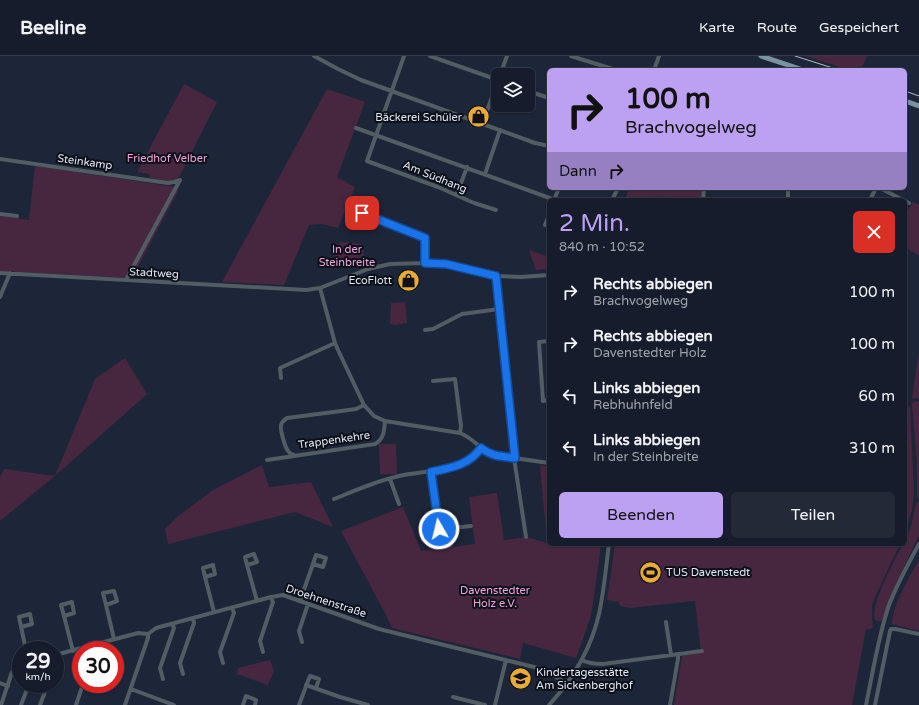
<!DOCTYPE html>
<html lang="de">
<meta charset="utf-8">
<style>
:root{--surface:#161c2b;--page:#232937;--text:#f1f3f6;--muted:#9ea1a9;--line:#353a47;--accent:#bca0f2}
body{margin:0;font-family:"Varela Round",sans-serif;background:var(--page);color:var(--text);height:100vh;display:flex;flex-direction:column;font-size:15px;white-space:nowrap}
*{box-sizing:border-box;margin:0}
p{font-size:13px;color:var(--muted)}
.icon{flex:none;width:22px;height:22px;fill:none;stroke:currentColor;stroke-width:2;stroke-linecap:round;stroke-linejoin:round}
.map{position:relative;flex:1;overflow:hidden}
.panel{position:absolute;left:547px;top:142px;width:360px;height:348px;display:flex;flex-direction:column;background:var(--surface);border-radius:6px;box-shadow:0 1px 3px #0004,0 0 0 1px var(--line)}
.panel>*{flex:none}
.top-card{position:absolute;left:547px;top:12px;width:360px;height:122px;border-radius:6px;box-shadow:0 1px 3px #0004,0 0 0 1px var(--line);background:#bca0f2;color:#111;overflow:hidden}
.controls{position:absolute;left:491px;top:12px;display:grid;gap:8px}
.controls a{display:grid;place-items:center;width:44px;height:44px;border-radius:6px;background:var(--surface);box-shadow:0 1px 3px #0004,0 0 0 1px var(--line);font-size:20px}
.speed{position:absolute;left:12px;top:585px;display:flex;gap:8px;font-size:20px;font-weight:700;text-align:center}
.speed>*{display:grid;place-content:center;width:52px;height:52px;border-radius:50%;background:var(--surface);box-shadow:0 1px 3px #0004,0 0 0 1px var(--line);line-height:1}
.speed small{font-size:10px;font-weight:400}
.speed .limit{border:6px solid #d22;background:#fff;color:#111}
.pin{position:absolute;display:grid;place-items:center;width:34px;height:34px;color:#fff;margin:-17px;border-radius:8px;box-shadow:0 2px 6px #0006}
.me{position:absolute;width:44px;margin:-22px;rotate:352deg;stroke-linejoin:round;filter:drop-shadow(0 0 3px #0008)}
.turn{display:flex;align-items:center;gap:14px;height:84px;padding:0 12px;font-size:18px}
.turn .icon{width:52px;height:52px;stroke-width:2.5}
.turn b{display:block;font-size:28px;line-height:34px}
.then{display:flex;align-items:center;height:38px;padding:0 12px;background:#0003;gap:8px;font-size:15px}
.round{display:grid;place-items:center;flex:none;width:42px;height:42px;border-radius:6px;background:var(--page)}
.headline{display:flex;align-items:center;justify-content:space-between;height:68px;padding:0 12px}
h1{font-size:24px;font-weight:600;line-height:30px;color:var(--accent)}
.button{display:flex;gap:8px;margin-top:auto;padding:8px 12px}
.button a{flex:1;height:46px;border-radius:6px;background:var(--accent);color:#111;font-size:16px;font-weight:600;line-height:46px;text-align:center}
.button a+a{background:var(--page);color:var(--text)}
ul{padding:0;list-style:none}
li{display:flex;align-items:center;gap:12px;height:52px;padding:0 12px}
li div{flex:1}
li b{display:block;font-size:15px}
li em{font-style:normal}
header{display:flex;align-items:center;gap:24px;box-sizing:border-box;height:56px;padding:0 20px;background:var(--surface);border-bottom:1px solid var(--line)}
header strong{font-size:19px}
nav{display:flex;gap:22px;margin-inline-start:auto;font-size:14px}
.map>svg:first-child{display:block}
.green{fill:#472740}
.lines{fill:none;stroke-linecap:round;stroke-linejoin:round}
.minor{stroke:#515c63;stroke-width:4}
.major{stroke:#7b92a0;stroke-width:5}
.tram{stroke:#b4bac9;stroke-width:1}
.route-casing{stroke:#114b97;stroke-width:10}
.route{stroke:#1a73e8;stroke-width:7}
.labels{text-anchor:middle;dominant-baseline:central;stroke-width:4;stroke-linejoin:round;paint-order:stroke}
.poi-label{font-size:11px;fill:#e0e6f3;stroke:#0b0f17;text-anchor:end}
.park-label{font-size:11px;fill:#f2a4df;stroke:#0b0f17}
.street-label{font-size:11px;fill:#e0e6f3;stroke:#0b0f17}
</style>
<header>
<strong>Beeline</strong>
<nav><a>Karte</a><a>Route</a><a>Gespeichert</a></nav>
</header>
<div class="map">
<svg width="919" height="649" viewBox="0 0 919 649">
<rect width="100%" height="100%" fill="#1d2539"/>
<path class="green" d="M805 0H867L861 13 864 14H856L850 11 849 14Z
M184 28 217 46 179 121C171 128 159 123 150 122L149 118 137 116Z
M327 33 365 46 337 121 355 131 338 172 322 168 309 169 284 229 222 226Z
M35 110 176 131 178 135 132 222 0 215V160L29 164Z
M629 132H703L701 144C677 139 651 141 626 141Z
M913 146 919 149V200L905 191V159Z
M340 186 362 188 365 204 350 211 330 212Z
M529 194 549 201V213L536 214Z
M405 246 407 267 395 269 390 268 391 247Z
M919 295V342L914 343 912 342Z
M125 302 147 338 55 420 0 465V421L4 413 55 420 95 323Z
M919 345V443L917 441V407L912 348 913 346Z
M910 350 914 436 912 454 905 478V354Z
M379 388H396L397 418H380Z
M262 409 269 431 311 426 333 471 295 456 168 488 165 473 177 461 213 434Z
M540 409 549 411V488H601L593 548 590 563 576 602 523 587 520 603 392 572 386 559 341 475 403 451 421 495 475 488 469 441 497 437 504 484 527 481 547 487Z
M918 446H919V479L893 534 881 566 875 564C870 548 895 504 903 488H905C905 482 908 478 910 473 913 464 914 456 916 447Z
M615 488H900L876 539 872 550V561L873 571 871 573H866L852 649H674L682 600 701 597 695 545 630 552 620 550 619 546 607 544Z
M919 504V575L892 568C892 550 910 520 919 504Z
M270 604 274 615 268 629 237 618 238 612Z"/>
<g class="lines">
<path class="minor" d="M314 0 338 13 361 24 535 87 549 90
M404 0 367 105 438 131 474 147 496 154
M430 0 498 24
M571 0 616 14
M654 14 659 0
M500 19 507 0
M528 35 549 42
M482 68 498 25
M356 72 555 144
M0 103 168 127 174 126 180 124
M485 118 500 74
M788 132V144
M880 132 903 144
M457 138 467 111
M554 144 559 132
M612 144 618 132
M703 144 704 132
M870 144 876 132
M905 145 909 147
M363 157 366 147
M0 158 17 160
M370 160 367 167 360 165 363 157 370 160 425 182V207
M545 169 549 159
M358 170 360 165
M0 217 306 234 320 232 368 213 390 208 425 207 446 208 495 220 521 221 549 219
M495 220 515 402
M126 224 180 124
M320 232 335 287 338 294 364 349 374 360 385 365 460 377C473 382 481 394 493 399L549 407
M905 238 906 234V225
M0 241 10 217
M425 274 433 273 462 258 499 253
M549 285 539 286 543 345 549 344
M281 322 280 312 335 287
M433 325 455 323 461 370 460 377
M294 399C291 398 290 398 288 395 285 391 280 374 281 369 282 366 284 364 287 362L341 355 356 353 364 349
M514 402 526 481
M267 404 375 388C384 383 384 375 385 365
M431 416 439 473
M390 423 399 448
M334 443C354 435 374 426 395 421 424 413 462 419 481 392
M424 475 471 470
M247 509 245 501 254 498 257 506 247 509 257 545
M205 521 203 512 213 509 215 518 205 521 214 556
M300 545 313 508 323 511 326 502 316 499 313 508
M106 549 103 537 114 535 117 545 106 549 114 583
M64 560 61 549 72 546 74 557 64 560 73 595
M666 566 671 599
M21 571 32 568 30 558 19 561 26 594
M148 578 156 572 271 541 283 539 379 573 538 612 553 619 567 628
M302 586 299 575 308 548
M263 596 260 585 273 546 271 541
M55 599 138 577 148 578
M582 604C589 608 596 608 603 608L702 595
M55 607 56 604 55 599
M223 607 220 596 234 557 232 552
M183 618 180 607 194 567 193 562
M163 623 160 612 174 572 172 568
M0 627 8 630
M306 629 340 641 368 649
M131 633 174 649
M453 641 485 649
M1 649 12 616 15 612 21 608
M21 649 29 628
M40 649 48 628
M76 649 83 628
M125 649 148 582V578
M243 649 246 640 256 644 255 649
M299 649 310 620 319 623 316 632
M495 649 506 604
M549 649C573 623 591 593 599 558 604 535 606 511 609 488
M670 649 678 603V598
M866 649C873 616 878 581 889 549 897 528 908 508 919 488
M875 649 890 575 891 573H895L919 578"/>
<path class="major" d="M761 0 803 14
M905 45 919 50"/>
<path class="tram" d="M795 0 839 14
M905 35 919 40"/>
</g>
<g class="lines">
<defs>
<path id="route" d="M362 157 425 182V207L446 208 496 220 515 402C501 400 493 401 481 392 469 409 451 412 431 416L439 473"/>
</defs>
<use href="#route" class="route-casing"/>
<use href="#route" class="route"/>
</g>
<defs>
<symbol id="shop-disc" viewBox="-11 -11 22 22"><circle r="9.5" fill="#e9ab38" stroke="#0b0f17"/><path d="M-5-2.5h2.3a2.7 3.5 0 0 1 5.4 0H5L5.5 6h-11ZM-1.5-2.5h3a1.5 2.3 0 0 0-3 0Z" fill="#111"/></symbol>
<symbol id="stadium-disc" viewBox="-11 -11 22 22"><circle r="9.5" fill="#e9ab38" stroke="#0b0f17"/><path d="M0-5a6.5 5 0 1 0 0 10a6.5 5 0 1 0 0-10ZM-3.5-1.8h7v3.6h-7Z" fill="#111"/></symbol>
<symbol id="school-disc" viewBox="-11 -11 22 22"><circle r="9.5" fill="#e9ab38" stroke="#0b0f17"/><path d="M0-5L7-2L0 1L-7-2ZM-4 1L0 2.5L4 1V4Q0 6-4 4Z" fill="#111"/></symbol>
</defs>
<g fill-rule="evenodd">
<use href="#shop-disc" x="466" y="48" width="25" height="25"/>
<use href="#shop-disc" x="396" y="212" width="25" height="25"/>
<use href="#stadium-disc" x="638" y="504" width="25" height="25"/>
<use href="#school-disc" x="508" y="610" width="25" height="25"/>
</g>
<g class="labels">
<g class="poi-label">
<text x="462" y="61">Bäckerei Schüler</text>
<text x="392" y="224">EcoFlott</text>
<text x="666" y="516" text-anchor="start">TUS Davenstedt</text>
<text x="536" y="616" text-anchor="start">Kindertagesstätte<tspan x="536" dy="13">Am Sickenberghof</tspan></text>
</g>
<g class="park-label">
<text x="167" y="102">Friedhof Velber</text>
<text x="347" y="193">In der<tspan x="347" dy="13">Steinbreite</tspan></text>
<text x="495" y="534">Davenstedter<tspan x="495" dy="13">Holz e.V.</tspan></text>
</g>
<g class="street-label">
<text transform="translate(85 106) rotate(8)">Steinkamp</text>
<text transform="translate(435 121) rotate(22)">Am Südhang</text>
<text transform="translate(154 217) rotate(3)">Stadtweg</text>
<text transform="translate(334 384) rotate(-8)">Trappenkehre</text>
<text transform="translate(326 545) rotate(18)">Droehnenstraße</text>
</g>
</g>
</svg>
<div class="controls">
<a><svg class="icon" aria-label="layers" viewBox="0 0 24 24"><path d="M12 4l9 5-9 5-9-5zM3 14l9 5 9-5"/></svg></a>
</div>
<div class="speed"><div>29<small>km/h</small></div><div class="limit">30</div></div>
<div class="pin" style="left:362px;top:157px;background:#d93025"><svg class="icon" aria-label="arrive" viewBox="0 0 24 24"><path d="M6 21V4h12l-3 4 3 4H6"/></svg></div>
<svg class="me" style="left:439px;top:473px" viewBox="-20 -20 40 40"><circle r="17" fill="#1a73e8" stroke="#fff" stroke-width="3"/><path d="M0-11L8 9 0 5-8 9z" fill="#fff"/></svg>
<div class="top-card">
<div class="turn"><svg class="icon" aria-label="right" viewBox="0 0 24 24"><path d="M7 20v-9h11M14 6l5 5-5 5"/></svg><div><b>100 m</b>Brachvogelweg</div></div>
<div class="then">Dann<svg class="icon" aria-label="right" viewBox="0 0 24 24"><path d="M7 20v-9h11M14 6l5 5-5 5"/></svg></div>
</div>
<section class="panel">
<div class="headline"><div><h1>2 Min.</h1><p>840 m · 10:52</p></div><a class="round" style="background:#d93025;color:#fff"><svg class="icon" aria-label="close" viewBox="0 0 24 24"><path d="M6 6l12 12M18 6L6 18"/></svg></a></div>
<ul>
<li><svg class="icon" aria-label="right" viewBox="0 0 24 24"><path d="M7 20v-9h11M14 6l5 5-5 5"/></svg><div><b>Rechts abbiegen</b><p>Brachvogelweg</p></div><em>100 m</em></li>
<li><svg class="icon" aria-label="right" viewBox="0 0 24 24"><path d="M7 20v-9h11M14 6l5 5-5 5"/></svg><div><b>Rechts abbiegen</b><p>Davenstedter Holz</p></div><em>100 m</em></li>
<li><svg class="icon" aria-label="left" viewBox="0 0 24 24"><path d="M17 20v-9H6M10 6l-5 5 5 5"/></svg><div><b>Links abbiegen</b><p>Rebhuhnfeld</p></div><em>60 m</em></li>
<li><svg class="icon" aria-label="left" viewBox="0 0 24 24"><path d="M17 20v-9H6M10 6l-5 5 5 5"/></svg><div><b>Links abbiegen</b><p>In der Steinbreite</p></div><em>310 m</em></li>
</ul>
<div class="button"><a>Beenden</a><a>Teilen</a></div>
</section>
</div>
